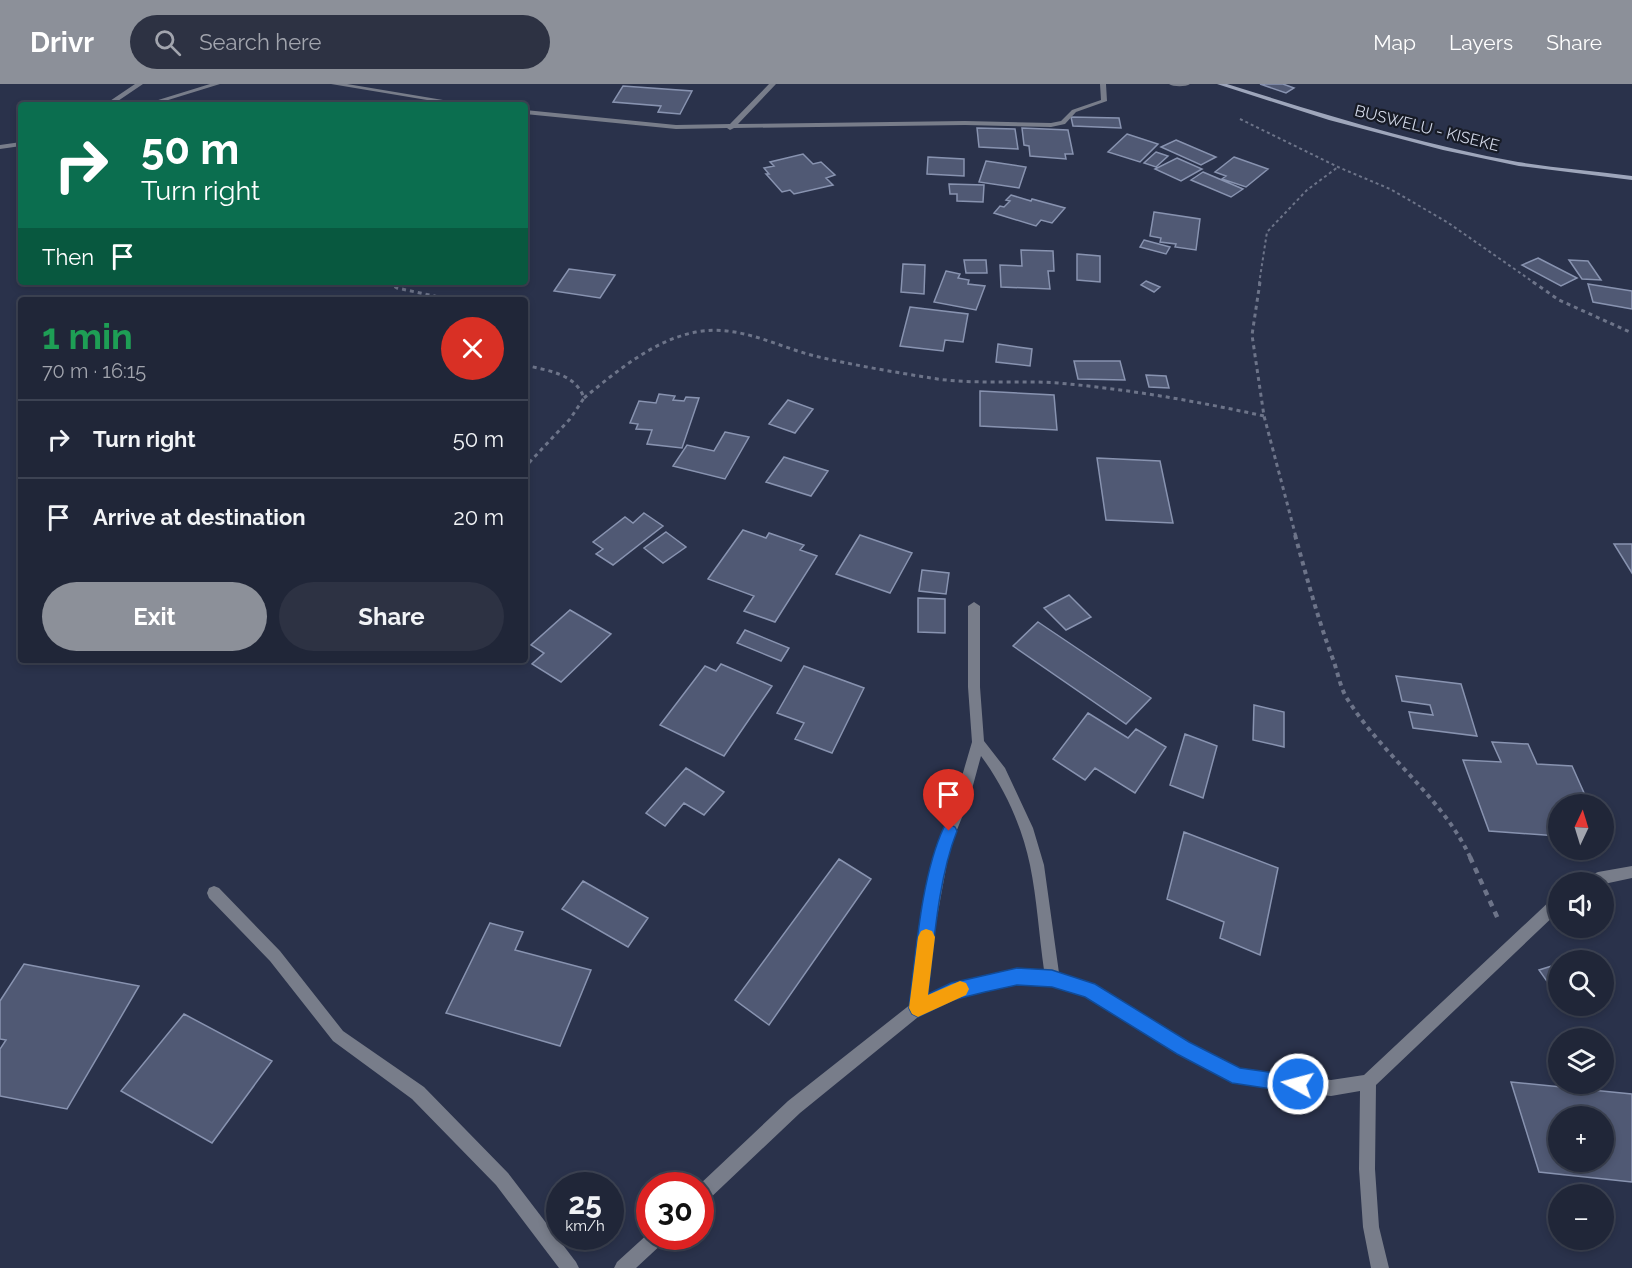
<!DOCTYPE html>
<meta charset="utf-8">
<style>
:root{--surface:#202638;--page:#2d3243;--text:#f1f3f6;--muted:#a2a5ae;--line:#3d4353;--accent:#8c9099}
body{margin:0;font-family:Raleway,sans-serif;background:var(--page);color:var(--text);height:100vh;display:flex;flex-direction:column;font-size:22px;white-space:nowrap}
*{box-sizing:border-box;margin:0}
p{font-size:20px;color:var(--muted)}
.icon{flex:none;width:33px;height:33px;fill:none;stroke:currentColor;stroke-width:2;stroke-linecap:round;stroke-linejoin:round}
.map{position:relative;flex:1;overflow:hidden}
.panel{position:absolute;left:18px;top:213px;width:510px;height:366px;display:flex;flex-direction:column;background:var(--surface);border-radius:6px;box-shadow:0 3px 9px #0003,0 0 0 2px var(--line)}
.panel>*{flex:none}
.banner{position:absolute;left:18px;top:18px;width:510px;height:183px;border-radius:6px;box-shadow:0 3px 9px #0003,0 0 0 2px var(--line);background:#0b6e4f;color:#fff;overflow:hidden}
.needle{width:39px;rotate:4deg}
.fabs{position:absolute;left:1548px;top:710px;display:grid;gap:12px}
.fabs a{display:grid;place-items:center;width:66px;height:66px;border-radius:50%;background:var(--surface);box-shadow:0 3px 9px #0003,0 0 0 2px var(--line);font-size:30px}
.speed{position:absolute;left:546px;top:1088px;display:flex;gap:12px;font-size:30px;font-weight:700;text-align:center}
.speed>*{display:grid;place-content:center;width:78px;height:78px;border-radius:50%;background:var(--surface);box-shadow:0 3px 9px #0003,0 0 0 2px var(--line);line-height:1}
.speed small{font-size:15px;font-weight:400}
.speed .limit{border:9px solid #d22;background:#fff;color:#111}
.pin{position:absolute;display:grid;place-items:center;width:51px;height:51px;color:#fff;margin:-62px -26px;border-radius:50% 50% 50% 0;rotate:-45deg;box-shadow:0 0 6px #0007}
.pin .icon{rotate:45deg}
.me{position:absolute;width:66px;margin:-33px;rotate:277deg;stroke-linejoin:round;filter:drop-shadow(0 0 4px #0008)}
.turn{display:flex;align-items:center;gap:21px;height:126px;padding:0 24px;font-size:27px}
.turn .icon{width:78px;height:78px;stroke-width:2.5}
.turn b{display:block;font-size:42px;line-height:51px}
.then{display:flex;align-items:center;height:57px;padding:0 24px;background:#0003;gap:12px;font-size:22px}
.round{display:grid;place-items:center;flex:none;width:63px;height:63px;border-radius:32px;background:var(--page)}
.summary{display:flex;align-items:center;justify-content:space-between;height:102px;padding:0 24px}
h1{font-size:36px;font-weight:700;line-height:45px;color:#1e9e55}
.cta{display:flex;gap:12px;margin-top:auto;padding:12px 24px}
.cta a{flex:1;height:69px;border-radius:36px;background:var(--accent);color:#fff;font-size:24px;font-weight:700;line-height:69px;text-align:center}
.cta a+a{background:var(--page);color:var(--text)}
ul{padding:0;list-style:none}
li{display:flex;align-items:center;gap:18px;height:78px;padding:0 24px;border-top:2px solid var(--line)}
li div{flex:1}
li b{display:block;font-size:22px}
li em{font-style:normal}
header{display:flex;align-items:center;gap:36px;box-sizing:border-box;height:84px;padding:0 30px;background:var(--accent);color:#fff}
header strong{font-size:28px}
nav{display:flex;gap:33px;margin-inline-start:auto;font-size:21px}
.search{width:420px;height:54px;background:var(--page);display:flex;align-items:center;gap:15px;box-sizing:border-box;padding:0 21px;border-radius:33px;color:var(--muted);font-size:22px}
.map>svg:first-child{display:block}
.building{fill:#505974;stroke:#8893b0;stroke-width:1.5;fill-rule:evenodd}
.lines{fill:none;stroke-linecap:round;stroke-linejoin:round}
.path-far3{stroke:#6d7489;stroke-width:2;stroke-dasharray:3 3;stroke-linecap:butt}
.path-far2{stroke:#6d7489;stroke-width:3;stroke-dasharray:4 4;stroke-linecap:butt}
.path-far1{stroke:#6d7489;stroke-width:4;stroke-dasharray:4.5 4.5;stroke-linecap:butt}
.path{stroke:#6d7489;stroke-width:4.5;stroke-dasharray:6 6;stroke-linecap:butt}
.minor{fill:#787d8a;fill-rule:evenodd}
.secondary{fill:#9ea6bb;fill-rule:evenodd}
.route{fill:#1a73e8;stroke:#114b97;stroke-width:1.5}
.slow{fill:#f59e0b}
.labels{text-anchor:middle;dominant-baseline:central;stroke-width:4.5;stroke-linejoin:round;paint-order:stroke}
.far-street-label{font-size:16px;fill:#d1d7e7;stroke:#171b26}
</style>
<header>
<strong>Drivr</strong>
<div class="search"><svg class="icon" aria-label="search" viewBox="0 0 24 24"><circle cx="10" cy="10" r="6"/><path d="M15 15l6 6"/></svg>Search here</div>
<nav><a>Map</a><a>Layers</a><a>Share</a></nav>
</header>
<div class="map">
<svg width="1632" height="1184" viewBox="0 0 1632 1184">
<rect width="100%" height="100%" fill="#2a324b"/>
<path class="building" d="M1260 0H1283L1294 4 1286 9Z
M623 2 692 7 680 30 658 28 661 22 613 18Z
M1071 33 1119 34 1121 44 1073 42Z
M977 44 1015 45 1018 65 979 63Z
M1022 44 1068 46 1073 70H1065L1066 75 1030 72 1029 62 1024 61Z
M1127 50 1158 60 1140 78 1108 68Z
M1176 56 1216 73 1201 81 1161 63Z
M1156 68 1168 72 1156 83 1144 79Z
M803 70 813 80 821 78 835 91 826 94 833 101 794 110 790 106 782 108 766 90H769L764 84 774 82 770 78Z
M928 73 964 75V92L927 90Z
M1234 73 1268 85 1246 103 1222 95 1226 92 1215 88Z
M1177 74 1202 85 1181 97 1155 85Z
M986 77 1026 83 1019 104 979 98Z
M1203 88 1243 105 1231 113 1191 96Z
M949 100 984 101 983 118 957 117V110H950Z
M1011 111 1031 117 1032 115 1065 124 1052 139 1041 136 1036 142 994 129 1000 122 1004 123 1010 117 1006 116Z
M1154 128 1200 135 1196 166 1175 163 1176 160 1160 158 1161 154 1150 152Z
M1144 156 1170 163 1166 170 1140 163Z
M1021 166 1053 167 1054 187H1048L1050 205 1001 203 1000 181 1022 182Z
M1077 170 1100 172V198L1077 196Z
M1538 174 1577 194 1561 202 1522 181Z
M964 176H986L987 189H966Z
M1569 176 1588 177 1601 196 1582 195Z
M903 180 925 181 924 210 901 208Z
M569 185 615 191 600 214 554 207Z
M946 187 960 190 958 194 969 196 968 200 985 202 976 226 934 218Z
M1146 197 1160 203 1154 208 1141 201Z
M1588 200 1632 207V225L1593 218Z
M910 223 968 230 963 258 945 256 943 267 900 262Z
M998 260 1032 265 1030 282 996 278Z
M1074 277H1120L1125 296 1078 295Z
M1146 291 1166 292 1169 304 1149 303Z
M980 307 1054 311 1057 346 980 342Z
M659 310 675 312 673 316 684 317 686 313 699 314 682 364 647 360 652 346 636 345 638 340 630 339 639 317 656 319Z
M788 316 813 325 795 349 769 340Z
M725 348 749 353 725 395 673 382 687 361 714 367Z
M784 373 828 387 811 412 766 398Z
M1097 374 1160 377 1173 439 1106 436Z
M644 429 663 442 613 481 596 470 603 465 593 458 625 433 633 439Z
M743 446 766 454 769 449 804 461 800 466 817 472 775 538 744 527 754 512 708 495Z
M666 448 686 463 663 479 644 464Z
M860 451 912 469 890 509 836 490Z
M1614 460H1632V489Z
M922 486 949 489 946 510 919 507Z
M1069 511 1091 533 1066 546 1044 524Z
M918 514 945 515V549L918 548Z
M570 526 611 550 561 598 532 580 544 569 531 561Z
M1038 538 1151 614 1126 640 1013 562Z
M745 546 789 564 781 577 737 559Z
M721 580 772 602 724 672 660 641 705 582 716 587Z
M804 582 864 604 832 669 795 655 804 639 777 629Z
M1396 592 1461 600 1477 652 1413 644 1409 628 1433 631 1430 621 1402 617Z
M1254 621 1284 628V663L1253 656Z
M1088 629 1128 654 1136 645 1166 663 1135 709 1095 684 1085 696 1053 675Z
M1185 650 1217 662 1203 714 1170 701Z
M1492 658 1528 660 1537 680 1572 682 1589 720H1558V752L1489 747 1463 676 1501 678Z
M686 684 724 708 704 731 684 719 665 742 646 729Z
M1184 748 1278 784 1260 871 1220 854 1224 838 1167 815Z
M839 775 871 795 769 941 735 916Z
M583 797 648 834 628 863 562 825Z
M490 839 523 848 515 866 591 886 560 962 446 929Z
M24 880 139 902 67 1025 0 1012V965L6 956 0 955V917Z
M1558 880V913L1539 886Z
M184 930 272 977 212 1059 121 1007Z
M1511 998 1632 1010V1098L1539 1088ZM1558 1032H1604V1077H1558Z"/>
<g class="lines">
<path class="path-far3" d="M1240 35 1338 83 1390 105 1447 138 1536 200
M388 198 391 200
M1259 200 1267 148 1307 106 1338 83"/>
<path class="path-far2" d="M388 198 397 204 453 216
M1260 198 1252 251 1264 332 1296 453
M1533 198 1559 216 1632 249
M525 281C548 287 575 289 584 314L570 335 525 383
M584 314C617 287 654 256 696 248 739 240 775 262 815 272 852 281 894 288 931 294 973 301 1016 296 1058 299 1127 305 1196 317 1264 332"/>
<path class="path-far1" d="M1295 451C1307 494 1318 536 1334 578 1338 590 1341 606 1348 616 1383 672 1444 715 1471 775"/>
<path class="path" d="M1470 773 1498 835"/>
<path class="minor" d="M135 0H143L112 21H104Z
M210 0H220L152 21H142Z
M331 0H347L473 21H457Z
M769 0H776L738 40 965 37 1051 39 1061 37 1072 26 1101 16 1100 0H1106L1107 17 1076 28 1065 40 1051 43 965 41 734 44 730 46 727 44 676 45 525 30V26L676 41 730 40Z
M1169 0H1190C1186 3 1173 3 1169 0Z
M21 58V62L0 65V61Z
M974 518 980 522V603L984 657 1005 684 1033 744 1044 781 1059 889 1094 901 1188 959 1239 984 1331 996 1364 991 1553 814 1558 812V828L1376 1001 1375 1085 1379 1143 1389 1184H1371L1363 1143 1359 1085 1360 1007 1331 1012 1238 1000 1178 969 1085 912 1052 901 1017 900 952 915 923 929 800 1029 706 1118 700 1120 699 1101 788 1017 911 920 921 844 936 763 955 716 972 658 968 603V522ZM981 672C1004 703 1022 742 1030 781 1037 815 1039 852 1044 886 1004 885 963 895 927 912L935 844 950 763 969 716Z
M1632 782V794L1604 800V798H1585L1587 793 1598 788Z
M214 802 219 804 280 867 343 947 424 1003 508 1089 576 1178 579 1184H559L496 1101 412 1015 333 957 270 877 209 814 207 809 209 804Z
M650 1148V1152H667L664 1158 636 1184H614L617 1178Z"/>
<path class="secondary" d="M1217 0H1227C1323 30 1419 60 1518 78 1556 84 1594 87 1632 92V96L1519 82 1443 66 1329 36Z"/>
</g>
<path class="route" d="M949 740 955 743 957 747C938 795 934 859 928 910L951 899 1017 884 1052 886 1095 900 1189 958 1240 984 1304 993 1306 1000 1304 1006 1298 1009 1232 999 1177 970 1085 913 1052 903 1017 901 985 908 953 916 918 933 912 930 909 924C916 869 921 792 944 743Z"/>
<path class="slow" d="M926 845 932 847 935 853 928 911 960 897 966 899 969 905 966 911 918 933 912 930 909 924 918 853 921 847Z"/>
<g class="labels">
<g class="far-street-label">
<text transform="translate(1427 44) rotate(14)">BUSWELU - KISEKE</text>
</g>
</g>
</svg>
<div class="fabs">
<a><svg class="needle" viewBox="-14 -14 28 28"><path d="M0-13l5 13h-10z" fill="#e53935"/><path d="M0 13l5-13h-10z" fill="#a2a5ae"/></svg></a>
<a><svg class="icon" aria-label="sound" viewBox="0 0 24 24"><path d="M4 9h4l5-4v14l-5-4H4zM17 9q2 3 0 6"/></svg></a>
<a><svg class="icon" aria-label="search" viewBox="0 0 24 24"><circle cx="10" cy="10" r="6"/><path d="M15 15l6 6"/></svg></a>
<a><svg class="icon" aria-label="layers" viewBox="0 0 24 24"><path d="M12 4l9 5-9 5-9-5zM3 14l9 5 9-5"/></svg></a>
<a>+</a>
<a>−</a>
</div>
<div class="speed"><div>25<small>km/h</small></div><div class="limit">30</div></div>
<div class="pin" style="left:949px;top:747px;background:#d93025"><svg class="icon" aria-label="arrive" viewBox="0 0 24 24"><path d="M6 21V4h12l-3 4 3 4H6"/></svg></div>
<svg class="me" style="left:1298px;top:1000px" viewBox="-20 -20 40 40"><circle r="17" fill="#1a73e8" stroke="#fff" stroke-width="3"/><path d="M0-11L8 9 0 5-8 9z" fill="#fff"/></svg>
<div class="banner">
<div class="turn"><svg class="icon" aria-label="right" viewBox="0 0 24 24"><path d="M7 20v-9h11M14 6l5 5-5 5"/></svg><div><b>50 m</b>Turn right</div></div>
<div class="then">Then<svg class="icon" aria-label="arrive" viewBox="0 0 24 24"><path d="M6 21V4h12l-3 4 3 4H6"/></svg></div>
</div>
<section class="panel">
<div class="summary"><div><h1>1 min</h1><p>70 m · 16:15</p></div><a class="round" style="background:#d93025;color:#fff"><svg class="icon" aria-label="close" viewBox="0 0 24 24"><path d="M6 6l12 12M18 6L6 18"/></svg></a></div>
<ul>
<li><svg class="icon" aria-label="right" viewBox="0 0 24 24"><path d="M7 20v-9h11M14 6l5 5-5 5"/></svg><div><b>Turn right</b></div><em>50 m</em></li>
<li><svg class="icon" aria-label="arrive" viewBox="0 0 24 24"><path d="M6 21V4h12l-3 4 3 4H6"/></svg><div><b>Arrive at destination</b></div><em>20 m</em></li>
</ul>
<div class="cta"><a>Exit</a><a>Share</a></div>
</section>
</div>
